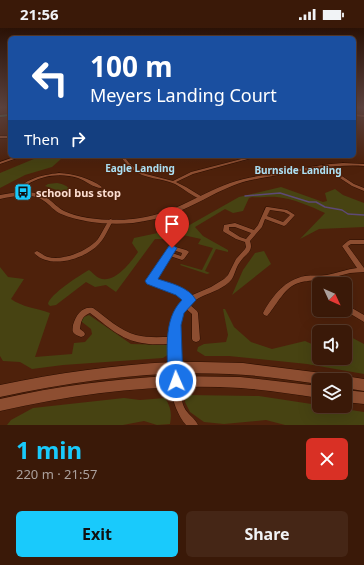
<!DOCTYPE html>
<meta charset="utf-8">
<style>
:root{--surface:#3a1908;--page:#452616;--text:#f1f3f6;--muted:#aba09c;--line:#543829;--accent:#19cafc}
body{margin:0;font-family:"Noto Sans",sans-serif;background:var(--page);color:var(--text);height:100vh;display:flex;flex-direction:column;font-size:15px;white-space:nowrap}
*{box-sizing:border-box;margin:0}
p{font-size:13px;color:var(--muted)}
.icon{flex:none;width:22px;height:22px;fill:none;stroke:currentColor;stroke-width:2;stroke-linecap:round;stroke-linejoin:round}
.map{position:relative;height:397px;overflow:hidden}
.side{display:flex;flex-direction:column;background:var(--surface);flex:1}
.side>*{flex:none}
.guide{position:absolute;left:8px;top:8px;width:348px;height:122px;border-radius:6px;box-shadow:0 4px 16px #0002,0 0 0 1px var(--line);background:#1a4fa0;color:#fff;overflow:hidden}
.needle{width:26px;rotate:134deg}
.tools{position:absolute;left:312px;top:249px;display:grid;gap:8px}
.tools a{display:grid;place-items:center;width:40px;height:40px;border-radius:6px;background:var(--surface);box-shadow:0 4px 16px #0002,0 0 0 1px var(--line);font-size:20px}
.pin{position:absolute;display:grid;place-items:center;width:34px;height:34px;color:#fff;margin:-41px -17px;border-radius:50% 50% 50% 0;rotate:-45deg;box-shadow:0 0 4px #0007}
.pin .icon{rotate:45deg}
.me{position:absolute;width:44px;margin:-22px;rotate:358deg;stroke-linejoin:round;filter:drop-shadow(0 0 3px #0008)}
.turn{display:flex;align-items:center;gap:14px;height:84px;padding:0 16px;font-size:18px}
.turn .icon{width:52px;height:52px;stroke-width:2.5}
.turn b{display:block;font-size:28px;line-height:34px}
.then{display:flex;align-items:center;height:38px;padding:0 16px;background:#0003;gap:8px;font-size:15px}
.round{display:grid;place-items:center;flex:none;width:42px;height:42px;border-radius:6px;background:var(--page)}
.head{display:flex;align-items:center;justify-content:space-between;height:68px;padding:0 16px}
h1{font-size:24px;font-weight:700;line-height:30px;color:var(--accent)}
.action{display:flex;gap:8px;margin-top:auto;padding:8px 16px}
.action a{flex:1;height:46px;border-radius:6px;background:var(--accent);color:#111;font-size:16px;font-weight:700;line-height:46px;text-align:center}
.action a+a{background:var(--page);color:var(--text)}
.status{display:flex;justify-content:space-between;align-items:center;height:28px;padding:0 20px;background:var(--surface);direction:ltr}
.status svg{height:11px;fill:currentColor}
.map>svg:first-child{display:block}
.green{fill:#474312}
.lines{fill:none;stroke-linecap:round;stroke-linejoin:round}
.stream{stroke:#5e4976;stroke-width:1.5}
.minor-casing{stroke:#2c0e01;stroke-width:1}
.tertiary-casing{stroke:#2c0e01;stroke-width:1}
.secondary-casing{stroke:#2c0e01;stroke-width:1}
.trunk-casing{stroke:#2c0e01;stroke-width:1}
.minor{fill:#8d4e31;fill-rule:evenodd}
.tertiary{fill:#8d4e31;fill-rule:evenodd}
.secondary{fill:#8d4e31;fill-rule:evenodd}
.trunk{fill:#448764;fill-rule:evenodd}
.route{fill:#1a73e8;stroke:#114b97}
.labels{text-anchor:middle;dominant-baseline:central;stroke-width:3;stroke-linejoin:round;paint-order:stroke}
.far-neighbourhood-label{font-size:10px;font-weight:bold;fill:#b0e4f8;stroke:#4e210b}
.poi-label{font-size:11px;font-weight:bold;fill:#fbddd0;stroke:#4e210b;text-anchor:start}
</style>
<div class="status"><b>21:56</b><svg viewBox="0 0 49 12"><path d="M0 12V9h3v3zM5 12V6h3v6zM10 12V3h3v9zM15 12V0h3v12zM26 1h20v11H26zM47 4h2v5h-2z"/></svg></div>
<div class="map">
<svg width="364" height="397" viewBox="0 0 364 397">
<rect width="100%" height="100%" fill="#4e210b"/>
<path class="green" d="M41 128H90L80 131H61L52 139 25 147 0 160V145Z
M57 155C64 156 67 158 72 163L71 167 45 158 48 156Z
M281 159 323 174 327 173 325 165 335 161 343 167 364 175V199L319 201 300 211 325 185C310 178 294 171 277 169 268 168 261 170 252 169L249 170 243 183 233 185 225 181 195 199 203 208 228 222V224L216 221 205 243 210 245 207 246 180 237 181 236 202 242 213 220 198 216 201 211 174 205 169 211H155L116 264 106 257 95 259 86 254 56 277 50 278 48 276C49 267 80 247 89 242 92 244 95 248 99 250 114 257 131 234 138 224L132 215 134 210 186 199 239 169Z
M264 223 271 236 232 267 243 242 255 225Z
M0 239 8 249 24 251 11 271C22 279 36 280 50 285L35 329 72 326 74 315 85 314 92 306 91 301 82 294V290L89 287 131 316 169 317V326L163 330 63 337 32 341 20 334 3 333 0 328Z
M223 281H225L234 299 251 314 272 321 305 313 314 317 319 316V330H345V306L364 316V346L307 336 229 328H205L197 323 198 319 204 316 226 314 228 307Z
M186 367 259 368 364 384V397H285L266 392 224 396 204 394 190 384 185 374Z
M124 370 140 372 165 370C171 379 172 386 170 396L157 397 144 393 123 397H7L11 392 33 380Z"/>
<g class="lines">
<path class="stream" d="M245 168 280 165 309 174H316L325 179 342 182 348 186 364 187"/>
<defs>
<path id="minor" d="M354 86 364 87V89L354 88Z
M0 108H10V110H0Z
M17 128H23L0 136V134Z
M120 128H124L129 135 135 140 140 143 146 146 173 153 191 144 253 128H259L193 146 176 154 186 159 204 170V171L202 172C192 168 184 161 175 156 161 150 145 151 133 142 128 138 124 133 120 128Z
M323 137H325L354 156 364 160V163L352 158 323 139Z
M59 145C74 146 90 150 102 159L101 160C94 160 86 153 78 150 62 145 41 147 27 157 22 160 19 165 15 167L13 166C24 151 41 147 59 145Z
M266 179H268L287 182 295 187 286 197 284 198 265 191 262 199 250 213C254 224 245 226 240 234 236 239 235 246 232 251 225 260 212 264 203 268 198 270 194 273 189 276L197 283 198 285 200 311 199 313 196 314 193 313 192 311V286L185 280C179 289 175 302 179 313L178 315 179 339 178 342 175 343 172 342 171 339 170 316C161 316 151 317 142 315 121 312 106 297 90 285 82 288 81 293 80 301L84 304 85 306 84 308 81 309C78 308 74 306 73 304 72 302 73 299 73 297 76 287 82 278 93 280 106 289 120 303 136 307 147 310 159 309 170 309 171 294 173 282 185 272L178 266 149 255 148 253 170 219 172 218 186 222 188 223 189 224 184 231 182 232 170 228 155 252 182 262 190 268 211 259 224 251 228 247 236 231 245 221 246 219 245 214 236 211 224 204 223 203 224 197 235 195 254 202 258 197ZM270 182 284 184 290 187 283 194 267 188ZM229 199H235L251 205 246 211 240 209 229 202ZM173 222 182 225 181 228 172 225Z
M111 191 113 193C108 201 105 210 99 216 85 231 50 242 34 225L35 224 37 223C41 225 44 228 48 229 63 233 88 223 98 211 102 205 105 198 109 192Z
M350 212H364V216H351L348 218 364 240V244L350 245 327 251 330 256H324L321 252C304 253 293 253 282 268 279 271 269 287 267 288 266 288 265 287 264 287L263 285 264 283C274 266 285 252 305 248 312 247 320 248 327 247 337 245 347 241 357 240L342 218 348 213Z
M345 276 364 287V294L344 282H345Z
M176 350 179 351C182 360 180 370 184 379 187 386 195 390 198 397H186C177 387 168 364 173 351Z"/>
<path id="tertiary" d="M343 135 364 136V138C336 136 310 142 283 146 266 150 248 151 232 158 212 166 194 178 174 185 161 190 147 193 133 195 110 197 83 195 61 186 54 183 50 177 44 173 32 164 14 168 0 171V167C15 164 34 161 47 170 53 174 58 180 64 183 83 192 113 193 133 191 172 187 195 168 230 155 247 149 265 147 283 144 303 140 323 136 343 135Z"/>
<path id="secondary" d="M172 334H201L243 335 330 346 334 348 336 352H319V356C289 352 259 347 229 346 151 342 75 353 0 369V357C57 345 114 337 172 334Z
M171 348 240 349 319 358V370C293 366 267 362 241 360 160 355 79 365 0 383V371C57 358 113 351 171 348Z
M345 348 364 351V363L345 360V352H340L341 350Z
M345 362 364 364V376L345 374Z"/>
<path id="trunk" d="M10 86V88L0 89V87Z"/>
</defs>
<use href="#minor" class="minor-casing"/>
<use href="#tertiary" class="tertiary-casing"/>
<use href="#secondary" class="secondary-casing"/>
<use href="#trunk" class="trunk-casing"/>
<use href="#minor" class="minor"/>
<use href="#tertiary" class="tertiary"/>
<use href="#secondary" class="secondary"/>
<use href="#trunk" class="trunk"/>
</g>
<linearGradient id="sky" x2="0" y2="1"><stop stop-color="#2b1206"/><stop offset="0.59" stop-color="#5d433f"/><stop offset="1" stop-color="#5d433f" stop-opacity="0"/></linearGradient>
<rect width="364" height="135" fill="url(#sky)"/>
<path class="route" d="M172 217 177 220 158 251C170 255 189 259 196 272L184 285 181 297 183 353 181 358 176 361 171 358 168 353C168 326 162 292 182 272L176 267 147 256 145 253 169 218Z"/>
<defs>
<symbol id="bus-square" viewBox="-11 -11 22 22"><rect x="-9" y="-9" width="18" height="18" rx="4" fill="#19cafc" stroke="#4e210b"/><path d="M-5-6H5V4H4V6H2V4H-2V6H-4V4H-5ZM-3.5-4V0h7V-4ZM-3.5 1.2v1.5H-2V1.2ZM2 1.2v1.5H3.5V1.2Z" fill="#111"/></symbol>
</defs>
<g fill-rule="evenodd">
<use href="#bus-square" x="13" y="154" width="20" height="20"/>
</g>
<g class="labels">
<g class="far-neighbourhood-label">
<text x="140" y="140">Eagle Landing</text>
<text x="298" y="142">Burnside Landing</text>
</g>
<g class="poi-label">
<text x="36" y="164">school bus stop</text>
</g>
</g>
</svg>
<div class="tools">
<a><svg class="needle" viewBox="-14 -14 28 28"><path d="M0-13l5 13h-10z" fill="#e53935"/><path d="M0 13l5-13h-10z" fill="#aba09c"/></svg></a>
<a><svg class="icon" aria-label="sound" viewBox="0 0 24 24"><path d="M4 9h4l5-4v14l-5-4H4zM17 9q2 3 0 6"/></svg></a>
<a><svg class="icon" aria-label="layers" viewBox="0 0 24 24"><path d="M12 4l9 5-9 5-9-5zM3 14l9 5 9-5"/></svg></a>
</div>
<div class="pin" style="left:172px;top:220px;background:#d93025"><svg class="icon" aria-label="arrive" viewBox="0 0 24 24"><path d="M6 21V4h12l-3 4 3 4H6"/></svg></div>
<svg class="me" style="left:176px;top:353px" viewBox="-20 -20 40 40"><circle r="17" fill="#1a73e8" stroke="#fff" stroke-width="3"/><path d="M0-11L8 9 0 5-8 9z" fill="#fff"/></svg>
<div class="guide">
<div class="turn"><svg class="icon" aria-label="left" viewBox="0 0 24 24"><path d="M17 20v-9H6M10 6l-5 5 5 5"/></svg><div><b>100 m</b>Meyers Landing Court</div></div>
<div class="then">Then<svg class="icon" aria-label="right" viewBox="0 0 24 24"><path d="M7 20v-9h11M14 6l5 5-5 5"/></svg></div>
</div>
</div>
<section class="side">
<div class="head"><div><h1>1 min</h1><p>220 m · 21:57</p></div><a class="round" style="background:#d93025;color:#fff"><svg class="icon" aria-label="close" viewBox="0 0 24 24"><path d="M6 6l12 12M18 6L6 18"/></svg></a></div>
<div class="action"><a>Exit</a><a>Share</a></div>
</section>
